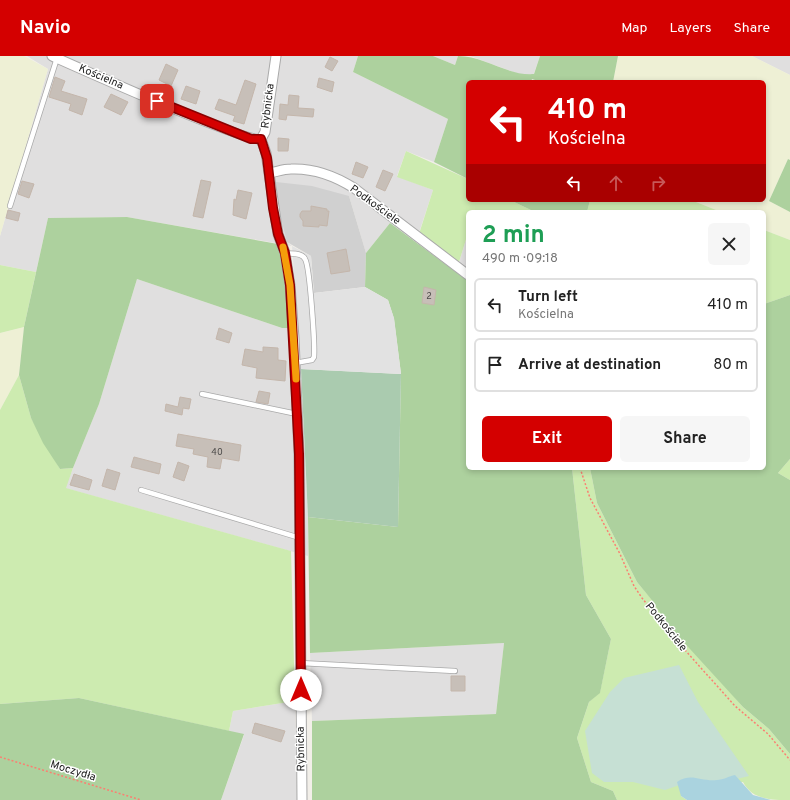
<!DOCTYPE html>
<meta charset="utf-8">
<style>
:root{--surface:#fff;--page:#f6f6f6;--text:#222;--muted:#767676;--line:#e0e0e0;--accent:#d40000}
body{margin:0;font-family:Overpass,sans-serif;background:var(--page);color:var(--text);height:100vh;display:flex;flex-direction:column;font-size:15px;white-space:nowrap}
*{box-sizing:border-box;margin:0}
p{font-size:13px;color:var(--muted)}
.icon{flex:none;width:22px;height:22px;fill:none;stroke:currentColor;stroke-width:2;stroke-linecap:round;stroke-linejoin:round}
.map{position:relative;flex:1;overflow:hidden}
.sheet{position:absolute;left:466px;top:154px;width:300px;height:260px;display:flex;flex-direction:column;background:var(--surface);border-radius:6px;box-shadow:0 2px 6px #0003}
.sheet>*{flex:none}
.banner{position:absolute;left:466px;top:24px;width:300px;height:122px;border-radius:6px;box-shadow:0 2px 6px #0003;background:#d40000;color:#fff;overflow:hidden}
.pin{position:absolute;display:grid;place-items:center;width:34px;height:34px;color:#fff;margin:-17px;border-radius:8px;box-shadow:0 2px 6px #0006}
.me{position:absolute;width:44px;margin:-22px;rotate:0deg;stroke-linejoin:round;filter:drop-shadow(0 0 3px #0008)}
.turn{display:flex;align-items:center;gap:14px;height:84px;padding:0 16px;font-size:18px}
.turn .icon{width:52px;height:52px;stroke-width:2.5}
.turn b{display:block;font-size:28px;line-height:34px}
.lanes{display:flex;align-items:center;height:38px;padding:0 16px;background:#0003;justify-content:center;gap:20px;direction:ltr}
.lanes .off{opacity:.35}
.round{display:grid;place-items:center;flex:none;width:42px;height:42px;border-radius:6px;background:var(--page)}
.headline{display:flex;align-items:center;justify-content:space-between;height:68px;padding:0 16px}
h1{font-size:24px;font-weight:700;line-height:30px;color:#1e9e55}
.action{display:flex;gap:8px;margin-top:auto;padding:8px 16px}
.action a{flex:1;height:46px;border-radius:6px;background:var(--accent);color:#fff;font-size:16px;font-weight:700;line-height:46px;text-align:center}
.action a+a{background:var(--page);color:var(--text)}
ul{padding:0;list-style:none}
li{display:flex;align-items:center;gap:12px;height:54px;margin:0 8px 6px;padding:0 8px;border:2px solid var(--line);border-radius:6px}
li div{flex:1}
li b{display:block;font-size:15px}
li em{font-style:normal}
header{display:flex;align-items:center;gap:24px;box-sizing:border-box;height:56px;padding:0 20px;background:var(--accent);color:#fff}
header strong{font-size:19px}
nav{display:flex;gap:22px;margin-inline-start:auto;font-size:14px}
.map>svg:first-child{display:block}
.residential{fill:#e0dfdf}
.religious{fill:#d0d0d0}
.farmland{fill:#eef0d5}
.grass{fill:#cdebb0}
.forest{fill:#add19e}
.wetland{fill:#c6e0d4}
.cemetery{fill:#aacbaf}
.parking{fill:#e2e2e2}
.water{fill:#aad3df}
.building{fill:#c7bfb8;stroke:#c4b6ab}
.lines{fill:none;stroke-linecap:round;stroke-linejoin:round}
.lane-casing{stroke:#a9a9a9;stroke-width:6}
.street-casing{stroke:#a9a9a9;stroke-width:11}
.path{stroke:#fa8072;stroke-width:1.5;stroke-dasharray:2 2;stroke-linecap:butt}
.lane{stroke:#fff;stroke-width:4.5}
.street{stroke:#fff;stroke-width:9}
.route-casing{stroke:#8a0000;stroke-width:10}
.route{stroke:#d40000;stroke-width:7}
.slow{stroke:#f59e0b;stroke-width:7}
.labels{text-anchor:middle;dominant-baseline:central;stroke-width:3;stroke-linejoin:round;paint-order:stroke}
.number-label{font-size:9px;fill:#4b4948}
.street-label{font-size:11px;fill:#222;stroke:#fff}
</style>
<header>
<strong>Navio</strong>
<nav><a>Map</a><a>Layers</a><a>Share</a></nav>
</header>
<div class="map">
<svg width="790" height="744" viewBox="0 0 790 744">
<rect width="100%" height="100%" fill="#f2efe9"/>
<path class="residential" d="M27 0H358L353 16 448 63 434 106 406 95 397 120 433 134 416 186 390 167 366 197 349 140 287 186 292 190 127 161 48 162 36 216 0 209V180L48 13Z
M433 0H458L455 9Z
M470 0H540L532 23Z
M752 0H790V19Z
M468 177V213L459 206Z
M137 223 282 272H298L308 461V500L65 432 99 348Z
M504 587 496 658 312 665 310 597Z
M295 645 297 744H221L244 679 229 675 233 655Z"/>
<path class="religious" d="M276 126 312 130 349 140 366 197 365 231 314 237 311 200 287 186 280 158Z"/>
<path class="farmland" d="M0 0H24L48 13 0 180Z
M618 0H752L790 19V104L788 103 769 145 790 156V184L764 174V156H721L691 144H764V26H613Z
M24 271 19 319 0 354V277Z"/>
<path class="grass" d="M406 95 468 123V144H510L535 156H479L475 154 468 156V177L459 206 468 213V216L419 178 433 134 397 121Z
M590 144H691L721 156H587Z
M764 174 790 184V239L764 248Z
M0 209 36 216 24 271 0 277Z
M19 319 31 362 60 413 73 412 66 432 291 495 295 645 233 655 229 675 79 642 0 648V354Z
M790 403V424L778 417Z
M572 412H590L597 447 637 526 743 651 769 673 790 698V744C772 744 752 744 743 726L681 740 687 744H617L613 735 591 726 577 682 589 646 600 636 611 583 586 539Z"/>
<path class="forest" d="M358 0H433L455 9 458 0C485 0 507 20 534 18L540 0H618L613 26H541L532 23 531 26H468V123L434 106 448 63 353 16Z
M788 103 790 104V156L769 145Z
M510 144H590L587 156H535Z
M127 161 278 188 283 198 291 272H282L137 223 99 348 73 412 60 413 43 387 31 362 19 319 24 271 48 162Z
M390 167 468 225V412H572L586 539 611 583 600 637 589 646 577 682 591 726 613 735 617 744H312V665L496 658 504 587 310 597 308 461 398 471 401 318 394 263 388 244 365 231 366 197Z
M790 239V403L778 417 790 424V698L769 673 743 651 669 570 651 543 637 526 597 447 590 412H764V248Z
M79 642 244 678 221 744H0V648Z"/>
<path class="wetland" d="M679 609 698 646 749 720 716 728 694 724 665 734 633 726H604L592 717 585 675 610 636 624 622Z"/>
<path class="cemetery" d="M301 313 401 318 398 471 308 461Z"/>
<path class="parking" d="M292 190 311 200 314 237 365 231 388 244 394 262 401 318 301 313Z"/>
<path class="water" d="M735 719 753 739 771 744H687L681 740 677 726C691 716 701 726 717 724 723 724 729 720 735 719Z"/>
<path class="building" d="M330 1 338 5 332 15 325 11Z
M166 8 178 14 171 30 159 24Z
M55 21 65 25 61 35 87 43 82 59 69 54 71 48 49 41Z
M319 22 334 26 332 36 317 31Z
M245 24 256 28 244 68 233 65 235 60 215 53 219 43 236 49Z
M186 30 200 35 196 48 181 43Z
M111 38 128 46 121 59 104 51Z
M289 39 299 40 298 52 314 53 313 61 287 59 286 64 279 63 280 48 288 49Z
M278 82 289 83 288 95H278Z
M356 106 368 111 363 122 352 118Z
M383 114 393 118 385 135 376 131Z
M201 124 211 126 203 162 193 160Z
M22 125 34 128 29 142 18 138Z
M238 134 252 137 246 163 233 159 234 143 236 144Z
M311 150 327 153V155H329L327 170 319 169V171L303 170V165L300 161V158L302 155H311Z
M8 154 20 157 18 165 6 162Z
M346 193 350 215 331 218 327 197Z
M424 231 436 234 434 249 422 247Z
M219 272 232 277 229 287 216 283Z
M263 291 278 292V304L286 305 285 325 256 322 257 312 242 309 245 293 263 296Z
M259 335 270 337 268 348 256 346Z
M180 341 191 343 189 353 183 352 182 359 165 355 166 348 178 351Z
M178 378 241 389 239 405 222 402 220 413 207 411 208 401 193 398 194 393 176 390Z
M134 401 161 408 159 418 131 411Z
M178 406 189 410 184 425 173 421Z
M107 413 120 417 115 434 102 430Z
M74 418 92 424 89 434 70 429Z
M451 620H465V635H451Z
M255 667 285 675 281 686 252 677Z"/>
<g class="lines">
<defs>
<path id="lane" d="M10 150 57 2
M285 197C291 198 302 196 305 203 310 211 315 289 314 301L312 304 295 307
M202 338 297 358
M141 434 300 482
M300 607 455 615"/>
<path id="street" d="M52 0C79 12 246 87 261 83
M261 83 266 97 278 178 285 197 290 229 294 282 299 398 302 744
M261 83 265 76 276 0
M269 117C276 116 283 113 291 113 314 112 335 120 354 132L468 219"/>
</defs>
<use href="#lane" class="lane-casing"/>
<use href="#street" class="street-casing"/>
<path class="path" d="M580 412 590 442 620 498 634 530 642 542 676 584 735 650 768 678 790 704
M0 701 141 744"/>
<use href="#lane" class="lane"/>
<use href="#street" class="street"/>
</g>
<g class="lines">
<defs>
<path id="route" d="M157 45 251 83H261L267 102 273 152 278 178 285 197 290 229 299 398 301 634"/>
</defs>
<use href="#route" class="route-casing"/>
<use href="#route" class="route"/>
<path class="slow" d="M283 191 290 229 296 323"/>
</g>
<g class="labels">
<g class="number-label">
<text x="429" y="240">2</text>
<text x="217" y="396">40</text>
</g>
<g class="street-label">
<text transform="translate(101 21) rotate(23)">Kościelna</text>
<text transform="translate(268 50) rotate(-83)">Rybnicka</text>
<text transform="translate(375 149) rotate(36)">Podkościele</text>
<text transform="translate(666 571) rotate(51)">Podkościele</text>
<text transform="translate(301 693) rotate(-91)">Rybnicka</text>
<text transform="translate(73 715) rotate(17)">Moczydła</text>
</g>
</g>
</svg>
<div class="pin" style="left:157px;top:45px;background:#d93025"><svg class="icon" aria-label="arrive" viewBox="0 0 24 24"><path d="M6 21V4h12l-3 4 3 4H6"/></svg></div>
<svg class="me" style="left:301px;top:634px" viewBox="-20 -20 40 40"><circle r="19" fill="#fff"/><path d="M0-13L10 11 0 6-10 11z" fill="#d40000"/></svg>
<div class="banner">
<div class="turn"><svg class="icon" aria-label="left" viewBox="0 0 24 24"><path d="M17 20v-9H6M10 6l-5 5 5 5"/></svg><div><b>410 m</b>Kościelna</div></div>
<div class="lanes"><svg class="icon" aria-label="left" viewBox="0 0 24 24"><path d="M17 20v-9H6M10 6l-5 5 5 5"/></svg><svg class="icon off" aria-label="ahead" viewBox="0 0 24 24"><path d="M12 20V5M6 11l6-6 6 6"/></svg><svg class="icon off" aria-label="right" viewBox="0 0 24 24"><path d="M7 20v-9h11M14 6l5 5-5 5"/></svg></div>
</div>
<section class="sheet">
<div class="headline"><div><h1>2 min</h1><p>490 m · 09:18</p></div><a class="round"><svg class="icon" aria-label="close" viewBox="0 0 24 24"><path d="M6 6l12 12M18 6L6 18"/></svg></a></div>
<ul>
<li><svg class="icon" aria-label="left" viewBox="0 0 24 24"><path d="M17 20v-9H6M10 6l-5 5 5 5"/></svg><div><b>Turn left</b><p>Kościelna</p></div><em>410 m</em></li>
<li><svg class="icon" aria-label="arrive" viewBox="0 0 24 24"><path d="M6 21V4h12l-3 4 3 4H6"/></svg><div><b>Arrive at destination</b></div><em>80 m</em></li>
</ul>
<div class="action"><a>Exit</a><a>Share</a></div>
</section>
</div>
